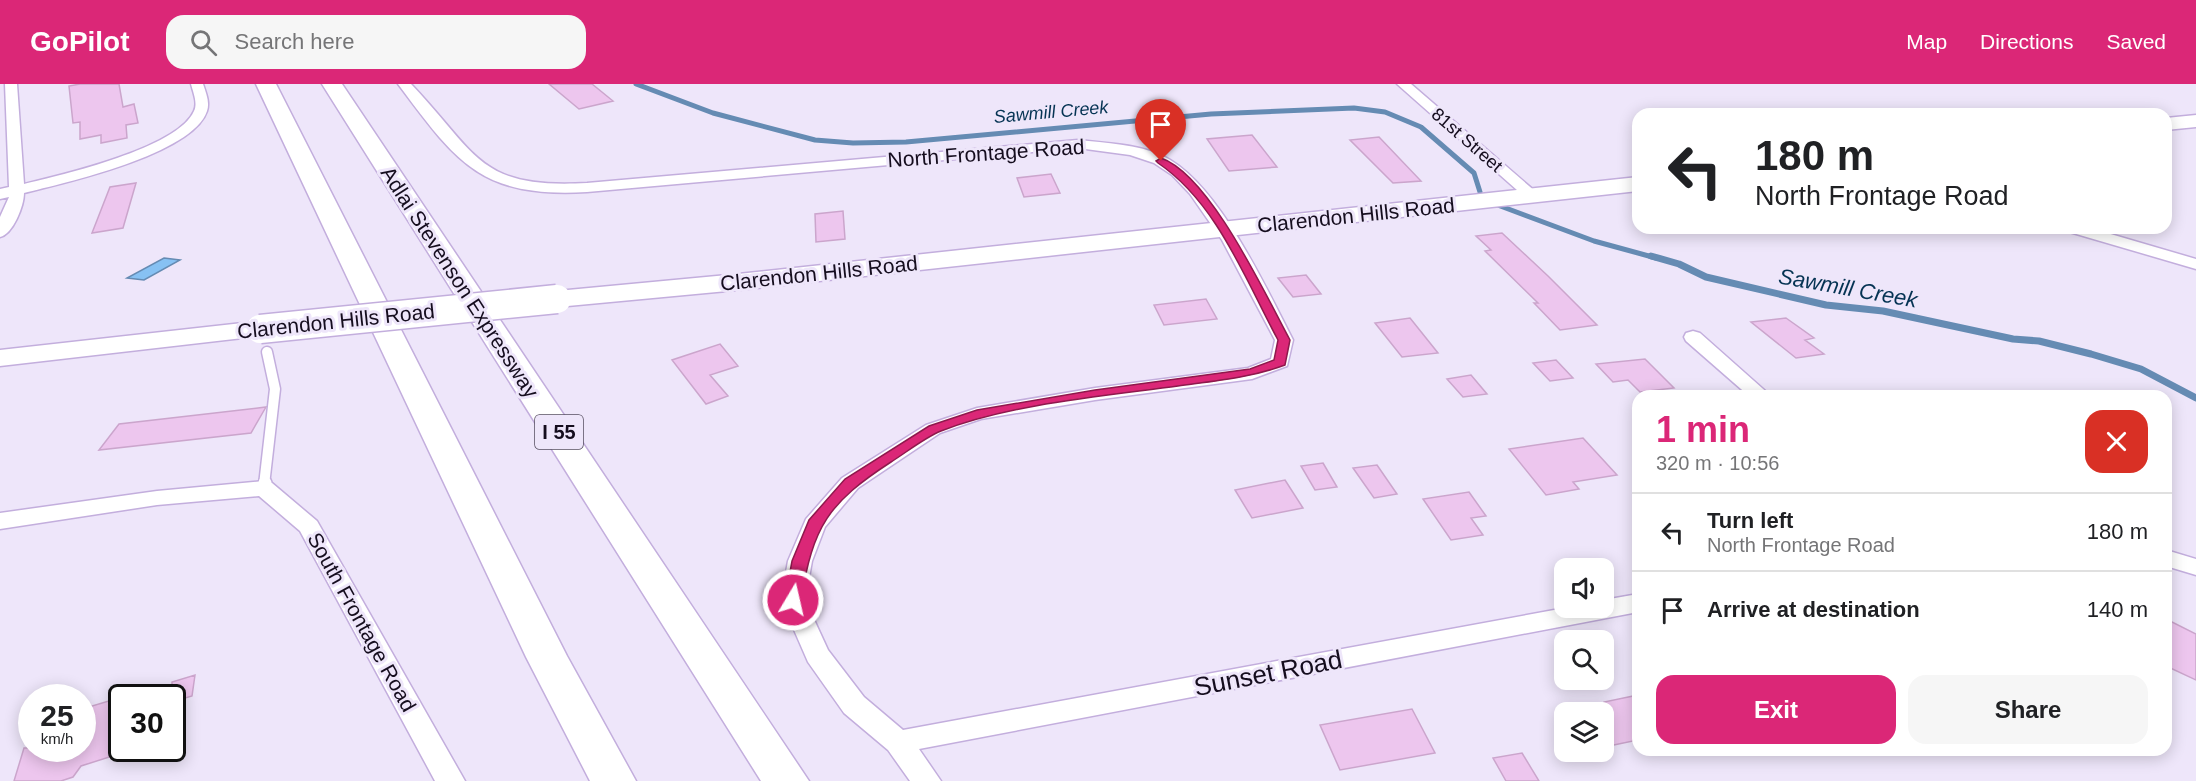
<!DOCTYPE html>
<meta charset="utf-8">
<style>
:root{--surface:#fff;--page:#f6f6f6;--text:#202124;--muted:#757577;--line:#e0e0e0;--accent:#db2777}
body{margin:0;font-family:Arial,sans-serif;background:var(--page);color:var(--text);height:100vh;display:flex;flex-direction:column;font-size:22px;white-space:nowrap}
*{box-sizing:border-box;margin:0}
p{font-size:20px;color:var(--muted)}
.icon{flex:none;width:33px;height:33px;fill:none;stroke:currentColor;stroke-width:2;stroke-linecap:round;stroke-linejoin:round}
.map{position:relative;flex:1;overflow:hidden}
.sheet{position:absolute;left:1632px;top:306px;width:540px;height:366px;display:flex;flex-direction:column;background:var(--surface);border-radius:18px;box-shadow:0 3px 15px #0003}
.sheet>*{flex:none}
.hud{position:absolute;left:1632px;top:24px;width:540px;height:126px;border-radius:18px;box-shadow:0 3px 15px #0003;background:#fff;color:var(--text);overflow:hidden}
.buttons{position:absolute;left:1554px;top:474px;display:grid;gap:12px}
.buttons a{display:grid;place-items:center;width:60px;height:60px;border-radius:12px;background:var(--surface);box-shadow:0 3px 15px #0003;font-size:30px}
.speed{position:absolute;left:18px;top:600px;display:flex;gap:12px;font-size:30px;font-weight:700;text-align:center}
.speed>*{display:grid;place-content:center;width:78px;height:78px;border-radius:50%;background:var(--surface);box-shadow:0 3px 15px #0003;line-height:1}
.speed small{font-size:15px;font-weight:400}
.speed .limit{border:3px solid #111;border-radius:9px;background:#fff;color:#111}
.pin{position:absolute;display:grid;place-items:center;width:51px;height:51px;color:#fff;margin:-62px -26px;border-radius:50% 50% 50% 0;rotate:-45deg;box-shadow:0 0 6px #0007}
.pin .icon{rotate:45deg}
.me{position:absolute;width:66px;margin:-33px;rotate:9deg;stroke-linejoin:round;filter:drop-shadow(0 0 4px #0008)}
.turn{display:flex;align-items:center;gap:21px;height:126px;padding:0 24px;font-size:27px}
.turn .icon{width:78px;height:78px;stroke-width:2.5}
.turn b{display:block;font-size:42px;line-height:51px}
.round{display:grid;place-items:center;flex:none;width:63px;height:63px;border-radius:18px;background:var(--page)}
.head{display:flex;align-items:center;justify-content:space-between;height:102px;padding:0 24px}
h1{font-size:36px;font-weight:600;line-height:45px;color:var(--accent)}
.action{display:flex;gap:12px;margin-top:auto;padding:12px 24px}
.action a{flex:1;height:69px;border-radius:18px;background:var(--accent);color:#fff;font-size:24px;font-weight:600;line-height:69px;text-align:center}
.action a+a{background:var(--page);color:var(--text)}
ul{padding:0;list-style:none}
li{display:flex;align-items:center;gap:18px;height:78px;padding:0 24px;border-top:2px solid var(--line)}
li div{flex:1}
li b{display:block;font-size:22px}
li em{font-style:normal}
header{display:flex;align-items:center;gap:36px;box-sizing:border-box;height:84px;padding:0 30px;background:var(--accent);color:#fff}
header strong{font-size:28px}
nav{display:flex;gap:33px;margin-inline-start:auto;font-size:21px}
.search{width:420px;height:54px;background:var(--page);display:flex;align-items:center;gap:15px;box-sizing:border-box;padding:0 21px;border-radius:18px;color:var(--muted);font-size:22px}
.map>svg:first-child{display:block}
.water{fill:#87c1f3;stroke:#658bb3;stroke-width:1.5}
.lines{fill:none;stroke-linecap:round;stroke-linejoin:round}
.stream-far1{stroke:#658bb3;stroke-width:5}
.stream{stroke:#658bb3;stroke-width:7}
.building{fill:#edc6ee;stroke:#cba5cc;stroke-width:1.5}
.lane-far1-casing{stroke:#c3aedd;stroke-width:13}
.lane-casing{stroke:#c3aedd;stroke-width:16}
.street-casing{stroke:#c3aedd;stroke-width:3}
.secondary-casing{stroke:#c3aedd;stroke-width:3}
.highway-casing{stroke:#c3aedd;stroke-width:3}
.lane-far1{stroke:#fff;stroke-width:10}
.lane{stroke:#fff;stroke-width:13}
.street{fill:#fff;fill-rule:evenodd}
.secondary{fill:#fff;fill-rule:evenodd}
.highway{fill:#fff;fill-rule:evenodd}
.secondary-bridge-casing{stroke:#c3aedd;stroke-width:31;stroke-linecap:butt}
.secondary-bridge{stroke:#fff;stroke-width:28}
.route{fill:#db2777;stroke:#8e194d;stroke-width:1.5}
.labels{text-anchor:middle;dominant-baseline:central;stroke-width:6;stroke-linejoin:round;paint-order:stroke}
.far-water-label{font-size:18px;font-style:italic;fill:#053353;stroke:#eee6fa}
.far-street-label{font-size:18px;fill:#150d1e;stroke:#eee6fa}
.shield{fill:#eee6fa;stroke:#564e60;stroke-width:1.5}
.shield-label{font-size:20px;font-weight:bold;fill:#150d1e}
.street-label{font-size:21px;fill:#150d1e;stroke:#eee6fa}
.water-label{font-size:22px;font-style:italic;fill:#053353;stroke:#eee6fa}
.near-street-label{font-size:26px;fill:#150d1e;stroke:#eee6fa}
</style>
<header>
<strong>GoPilot</strong>
<div class="search"><svg class="icon" aria-label="search" viewBox="0 0 24 24"><circle cx="10" cy="10" r="6"/><path d="M15 15l6 6"/></svg>Search here</div>
<nav><a>Map</a><a>Directions</a><a>Saved</a></nav>
</header>
<div class="map">
<svg width="2196" height="697" viewBox="0 0 2196 697">
<rect width="100%" height="100%" fill="#eee6fa"/>
<path class="water" d="M164 174 180 176 144 196 127 194Z"/>
<g class="lines">
<path class="stream-far1" d="M636 0 713 29 815 56 853 59 906 58 1211 30 1354 24 1385 28 1421 43 1474 89 1480 108
M1495 120 1594 157 1656 174"/>
<path class="stream" d="M1651 172 1679 180 1706 193 1826 221 1883 227 2013 255 2039 257 2091 270 2141 285 2196 314"/>
</g>
<path class="building" d="M80 0H119L123 23 134 20 138 39 126 41 127 54 101 59V51L80 55V38L73 39 69 2Z
M549 0H592L613 17 579 25Z
M1252 51 1277 83 1229 87 1207 55Z
M1379 53 1421 97 1393 99 1350 56Z
M1051 90 1060 109 1024 113 1017 94Z
M136 99 123 144 92 149 110 103Z
M843 127 845 155 816 158 815 130Z
M1502 149 1548 192 1597 241 1560 246 1534 219H1538L1485 167 1491 166 1476 152Z
M1306 191 1321 210 1293 213 1278 194Z
M1206 215 1217 235 1164 241 1154 221Z
M1410 234 1438 269 1402 273 1375 239Z
M1786 234 1814 254 1805 256 1824 270 1796 274 1751 238Z
M720 260 738 282 710 291 728 312 706 320 672 276Z
M1645 275 1674 304 1640 308 1628 296 1613 298 1596 280Z
M1556 276 1573 294 1550 297 1533 279Z
M1471 291 1487 310 1463 313 1447 295Z
M266 323 251 349 99 366 119 340Z
M1583 354 1617 391 1573 398 1579 405 1546 411 1509 365Z
M1323 379 1337 403 1315 406 1301 382Z
M1377 381 1397 410 1374 414 1353 384Z
M1285 396 1303 424 1252 434 1235 406Z
M1469 408 1486 432 1471 434 1483 451 1451 456 1423 415Z
M2166 535 2196 550V596L2166 582Z
M195 591 192 612 172 618V598Z
M1638 611V656L1604 663V618Z
M122 613V669L81 682 73 693 61 697H14L24 664H82V625Z
M1412 625 1435 669 1340 686 1320 641Z
M1522 669 1539 697H1506L1493 674Z"/>
<g class="lines">
<defs>
<path id="lane-far1" d="M264 401 275 305 267 268"/>
<path id="lane" d="M264 404 265 399"/>
<path id="street" d="M5 0H17L24 100C62 91 178 64 194 27 198 19 193 8 191 0H203C206 9 210 18 207 27 193 70 65 99 24 109 24 122 13 150 0 153V133L9 113 0 115V105L9 103Z
M398 0H411C478 70 477 105 587 99L1078 56C1106 59 1137 60 1163 72 1218 98 1266 204 1293 256L1287 282 1252 295 1095 316 981 335 940 349 858 404 825 443 812 477 805 516 828 566 864 613 903 646 1565 524H1604V516L1638 510V528L919 665 941 697H910L888 666 844 629 808 578 781 516 788 477 806 435 842 394 926 341 977 324 1095 304 1248 284 1271 275 1275 256 1222 156 1190 110 1172 91 1154 79 1130 71 1078 64 587 108C481 114 457 79 398 0Z
M1397 0H1411L1536 108 1539 111 1536 114H1526Z
M2064 144H2090L2196 175V185L2066 147Z
M1693 247 1700 249 1771 312H1749L1686 257 1684 253 1686 249Z
M264 397 272 399 317 437 465 697H435L300 447 259 412 157 421 0 445V429L157 407Z
M2166 466 2196 475V491L2166 482Z"/>
<path id="secondary" d="M2196 31V43L2166 46V34Z
M1638 93V107L738 206 557 223 548 220 544 215 548 210 557 207 738 190Z
M260 237 269 239 273 245 269 251 0 282V266Z"/>
<path id="highway" d="M256 0H276L567 572 636 697H590L526 573Z
M322 0H342L809 697H761Z"/>
</defs>
<use href="#lane-far1" class="lane-far1-casing"/>
<use href="#lane" class="lane-casing"/>
<use href="#street" class="street-casing"/>
<use href="#secondary" class="secondary-casing"/>
<use href="#highway" class="highway-casing"/>
<use href="#lane-far1" class="lane-far1"/>
<use href="#lane" class="lane"/>
<use href="#street" class="street"/>
<use href="#secondary" class="secondary"/>
<use href="#highway" class="highway"/>
<defs>
<path id="secondary-bridge" d="M260 245 557 215"/>
</defs>
<use href="#secondary-bridge" class="secondary-bridge-casing"/>
<use href="#secondary-bridge" class="secondary-bridge"/>
</g>
<path class="route" d="M1161 74C1210 91 1265 210 1290 256L1285 281C1250 294 1215 297 1178 302 1104 312 1010 320 941 347 924 354 907 368 891 378 828 419 813 442 801 516L793 522 787 521 785 516 792 477 809 436 845 395 929 342 977 326 1095 306 1250 285 1274 276 1278 256C1245 195 1217 119 1158 79L1156 77Z"/>
<g class="labels">
<g class="far-water-label">
<text transform="translate(1051 28) rotate(-5)">Sawmill Creek</text>
</g>
<g class="far-street-label">
<text transform="translate(1467 56) rotate(41)">81st Street</text>
</g>
<rect class="shield" x="535" y="331" width="48" height="34" rx="4.5"/>
<g class="shield-label">
<text x="559" y="348">I 55</text>
</g>
<g class="street-label">
<text transform="translate(986 69) rotate(-4)">North Frontage Road</text>
<text transform="translate(1356 131) rotate(-6)">Clarendon Hills Road</text>
<text transform="translate(819 189) rotate(-6)">Clarendon Hills Road</text>
<text transform="translate(460 198) rotate(57)">Adlai Stevenson Expressway</text>
<text transform="translate(336 237) rotate(-6)">Clarendon Hills Road</text>
<text transform="translate(362 538) rotate(61)">South Frontage Road</text>
</g>
<g class="water-label">
<text transform="translate(1848 204) rotate(10)">Sawmill Creek</text>
</g>
<g class="near-street-label">
<text transform="translate(1268 589) rotate(-11)">Sunset Road</text>
</g>
</g>
</svg>
<div class="buttons">
<a><svg class="icon" aria-label="sound" viewBox="0 0 24 24"><path d="M4 9h4l5-4v14l-5-4H4zM17 9q2 3 0 6"/></svg></a>
<a><svg class="icon" aria-label="search" viewBox="0 0 24 24"><circle cx="10" cy="10" r="6"/><path d="M15 15l6 6"/></svg></a>
<a><svg class="icon" aria-label="layers" viewBox="0 0 24 24"><path d="M12 4l9 5-9 5-9-5zM3 14l9 5 9-5"/></svg></a>
</div>
<div class="speed"><div>25<small>km/h</small></div><div class="limit">30</div></div>
<div class="pin" style="left:1161px;top:77px;background:#d93025"><svg class="icon" aria-label="arrive" viewBox="0 0 24 24"><path d="M6 21V4h12l-3 4 3 4H6"/></svg></div>
<svg class="me" style="left:793px;top:516px" viewBox="-20 -20 40 40"><circle r="17" fill="#db2777" stroke="#fff" stroke-width="3"/><path d="M0-11L8 9 0 5-8 9z" fill="#fff"/></svg>
<div class="hud">
<div class="turn"><svg class="icon" aria-label="left" viewBox="0 0 24 24"><path d="M17 20v-9H6M10 6l-5 5 5 5"/></svg><div><b>180 m</b>North Frontage Road</div></div>
</div>
<section class="sheet">
<div class="head"><div><h1>1 min</h1><p>320 m · 10:56</p></div><a class="round" style="background:#d93025;color:#fff"><svg class="icon" aria-label="close" viewBox="0 0 24 24"><path d="M6 6l12 12M18 6L6 18"/></svg></a></div>
<ul>
<li><svg class="icon" aria-label="left" viewBox="0 0 24 24"><path d="M17 20v-9H6M10 6l-5 5 5 5"/></svg><div><b>Turn left</b><p>North Frontage Road</p></div><em>180 m</em></li>
<li><svg class="icon" aria-label="arrive" viewBox="0 0 24 24"><path d="M6 21V4h12l-3 4 3 4H6"/></svg><div><b>Arrive at destination</b></div><em>140 m</em></li>
</ul>
<div class="action"><a>Exit</a><a>Share</a></div>
</section>
</div>
